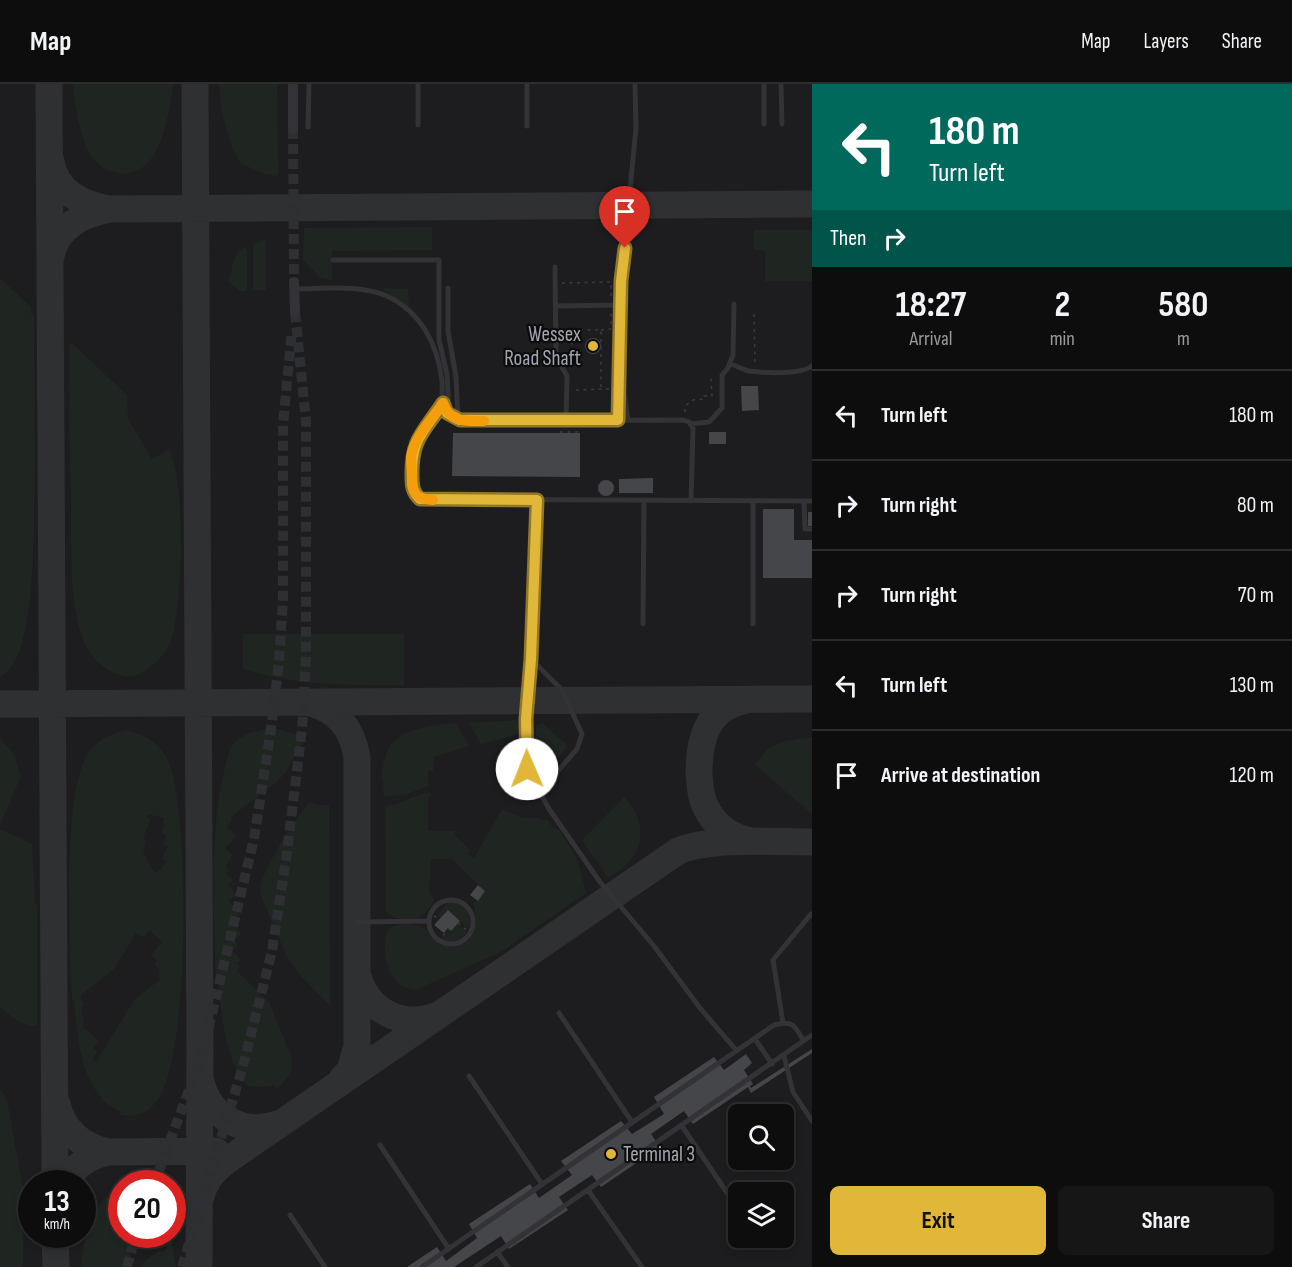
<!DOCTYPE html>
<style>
:root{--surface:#0d0d0e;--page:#161617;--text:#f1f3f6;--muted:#9a9c9e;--line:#2d2d2e;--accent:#e1b73a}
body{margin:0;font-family:"Sofia Sans Condensed",sans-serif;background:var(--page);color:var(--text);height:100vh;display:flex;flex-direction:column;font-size:22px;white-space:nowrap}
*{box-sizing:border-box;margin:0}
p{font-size:20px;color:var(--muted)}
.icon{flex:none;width:33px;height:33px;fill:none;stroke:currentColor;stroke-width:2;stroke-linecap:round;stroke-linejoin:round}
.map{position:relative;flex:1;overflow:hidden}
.panel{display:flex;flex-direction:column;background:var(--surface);width:480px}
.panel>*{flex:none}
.hud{background:#00695c;color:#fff;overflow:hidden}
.tools{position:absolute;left:728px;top:1020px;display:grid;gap:12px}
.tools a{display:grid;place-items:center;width:66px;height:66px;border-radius:9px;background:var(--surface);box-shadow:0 3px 9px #0003,0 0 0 2px var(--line);font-size:30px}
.speed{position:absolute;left:18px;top:1086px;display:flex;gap:12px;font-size:30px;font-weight:700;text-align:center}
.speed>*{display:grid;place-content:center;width:78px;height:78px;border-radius:50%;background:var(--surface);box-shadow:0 3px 9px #0003,0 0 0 2px var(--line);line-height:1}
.speed small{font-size:15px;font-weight:400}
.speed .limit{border:9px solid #d22;background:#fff;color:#111}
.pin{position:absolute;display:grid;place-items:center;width:51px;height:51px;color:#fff;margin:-62px -26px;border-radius:50% 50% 50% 0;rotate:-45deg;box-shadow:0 0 6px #0007}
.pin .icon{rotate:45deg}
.me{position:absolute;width:66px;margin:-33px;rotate:359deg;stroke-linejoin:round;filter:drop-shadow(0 0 4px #0008)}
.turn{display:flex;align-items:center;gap:21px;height:126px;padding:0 18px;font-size:27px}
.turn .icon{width:78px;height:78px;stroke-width:2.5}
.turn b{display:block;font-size:42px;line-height:51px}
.then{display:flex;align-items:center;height:57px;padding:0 18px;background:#0003;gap:12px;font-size:22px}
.eta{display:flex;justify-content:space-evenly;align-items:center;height:102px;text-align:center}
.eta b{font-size:36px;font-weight:700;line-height:42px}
.button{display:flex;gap:12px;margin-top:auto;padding:12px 18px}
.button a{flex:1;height:69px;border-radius:9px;background:var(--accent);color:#111;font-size:24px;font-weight:700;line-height:69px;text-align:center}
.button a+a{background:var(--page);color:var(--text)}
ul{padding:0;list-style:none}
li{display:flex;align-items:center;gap:18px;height:90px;padding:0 18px;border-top:2px solid var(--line)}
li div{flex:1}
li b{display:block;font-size:22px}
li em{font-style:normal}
header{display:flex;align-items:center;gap:36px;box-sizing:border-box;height:84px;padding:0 30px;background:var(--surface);border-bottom:2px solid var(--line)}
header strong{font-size:28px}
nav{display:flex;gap:33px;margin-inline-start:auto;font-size:21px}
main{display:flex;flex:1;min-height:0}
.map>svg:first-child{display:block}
.built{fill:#1d1d1f;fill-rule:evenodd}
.green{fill:#1f2621;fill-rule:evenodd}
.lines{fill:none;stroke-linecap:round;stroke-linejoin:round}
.taxiway{stroke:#2f3032;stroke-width:27}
.building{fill:#45464a}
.street-tunnel{stroke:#2e2f32;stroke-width:10;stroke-dasharray:10 5;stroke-linecap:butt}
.path{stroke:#3a3b3f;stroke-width:1.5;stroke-dasharray:3 4.5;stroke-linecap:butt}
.lane{stroke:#323237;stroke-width:5}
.street{stroke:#323237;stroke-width:10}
.route-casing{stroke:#927726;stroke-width:15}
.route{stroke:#e1b73a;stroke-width:10}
.slow{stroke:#f59e0b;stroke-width:10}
.poi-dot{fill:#e1b73a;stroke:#0c0c0d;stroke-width:2}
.labels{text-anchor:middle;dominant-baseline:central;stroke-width:4.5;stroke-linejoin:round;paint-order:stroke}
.poi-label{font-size:21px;fill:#a3a6b2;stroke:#0c0c0d;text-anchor:end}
</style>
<header>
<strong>Map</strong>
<nav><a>Map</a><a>Layers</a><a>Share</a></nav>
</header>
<main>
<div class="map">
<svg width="812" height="1183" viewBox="0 0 812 1183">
<rect width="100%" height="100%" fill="#111112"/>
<path class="built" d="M0 0H812V1183H0ZM738 1030H783V1076H738ZM32 1100H82V1150H32ZM122 1100H172V1150H122ZM738 1108H783V1154H738Z"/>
<path class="green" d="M73 0H173C169 30 161 96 118 89 108 87 97 81 91 72 80 55 75 20 73 0Z
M219 0H277L278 92 264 90 240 79C226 54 221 28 219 0Z
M432 143V166L332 167V196L321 194 303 176 304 144Z
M754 146H812V197H765V167L754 166Z
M264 155H266V206H253V161Z
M245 163 247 166V207H240L228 197C233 186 232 169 245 163Z
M0 194 31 223V230L34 231C34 299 36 368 34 437 33 477 32 520 22 559 18 571 12 588 0 592Z
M381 204 408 205 409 223Z
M69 260H73L127 311 128 335 152 375 169 365C186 397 182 514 173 550 170 565 159 578 146 586 137 592 128 595 117 590 101 584 89 571 83 555 69 519 71 463 71 424 70 369 69 314 69 260Z
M243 550H404V601C349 601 296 602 243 585Z
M516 636 520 643 516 651 481 660 469 639Z
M456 639 469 662 434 673 433 687H428V702L407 710 384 713 383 695 381 693C383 685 384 674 388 666 398 644 435 641 456 639Z
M542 639 568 662 545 689 539 688 535 666 536 642Z
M273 644 306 653 285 689 277 698 231 733 232 736 227 743 236 751 226 764 232 771 226 783 229 786 227 790 233 796 229 801 236 812 229 816 239 831 231 836 241 850 234 856 238 862 233 866 240 876 237 879 240 882 237 887 269 918 291 971 292 985 289 992 276 1006 275 1001 263 1003 248 1002C223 974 222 930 218 895H216C214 829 209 758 223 693 225 683 227 671 232 662 240 650 260 646 273 644Z
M126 646C145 650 163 661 170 681 189 738 190 965 159 1014 150 1028 137 1034 120 1031L121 1028C80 1009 78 955 74 916L72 915C70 865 61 702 90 666 100 654 112 650 126 646ZM148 730 164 734 163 740 164 741 161 749 166 752 163 760 168 763 162 774 166 777 161 785 155 789 143 768 146 757 143 755 150 735 147 734ZM150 846 162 858 152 871 157 877 155 881 161 887 158 890 161 895 135 915 96 978 93 975 97 968 93 964 99 957 84 944 83 935 84 933 82 930V923L84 919 81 916V911L114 885 136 849 143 853Z
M812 653V730L755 681 768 664 786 657Z
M0 655 15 671 19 689 22 690 0 741Z
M431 708V713L428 714V747H455V751L470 766 468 770 474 774 502 725 523 734H538L548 737 553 744 560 747 578 777 586 809 499 869 415 906C386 902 381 870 387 846 395 839 413 838 423 844 429 847 432 855 439 859 454 866 472 857 475 841 477 833 473 826 474 818L478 817 485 807 452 775H431L429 807 434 816C431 821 427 828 422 831 413 838 392 836 386 828L385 722C401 722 414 710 431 708Z
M624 713C640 728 647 753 633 773 627 782 617 788 608 794L582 756Z
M309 718 318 721H329L330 922 298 889 286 871 260 809C258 789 296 736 309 718Z
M0 745 32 760 35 819 37 821V942C20 942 12 933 0 923Z
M454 817C467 822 473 832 468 845L448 826 441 834 437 831 447 819Z
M457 840 467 848C460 857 451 860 441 855Z
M0 1005 7 1016 23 1105V1183H0Z
M121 1104V1110H116L121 1123 122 1150 126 1151 133 1183H81C83 1158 94 1111 121 1104Z
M164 1151H170L176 1183H141L146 1176 160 1167 162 1168 167 1165Z"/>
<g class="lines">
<path class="taxiway" d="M49 0 55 1100
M195 0 200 966 199 1183
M51 77C55 107 82 121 110 125
M51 173C56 143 83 130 110 125L812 120
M743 617C707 624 699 657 699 689 700 703 701 717 709 729 718 744 733 753 750 757
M311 619C339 627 352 645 357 673V962L350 986 342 995
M0 620 812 615
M358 892C368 928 403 944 436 932
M201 998C210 1033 243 1052 277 1040
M57 1020C63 1047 81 1062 108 1068L216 1067
M63 1100C75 1082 88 1072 108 1068
M200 1115C206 1094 215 1085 232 1073L678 767C711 753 775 758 812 758
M55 1150 56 1183"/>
</g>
<path class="building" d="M585 262a8 8 0 1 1 16 0a8 8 0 1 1-16 0Z
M741 302H758L759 326 742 327Z
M709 348H726V360H709Z
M453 349H580V393L452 392Z
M653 394V409H619V395Z
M598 404a8 8 0 1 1 16 0a8 8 0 1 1-16 0Z
M763 425H794V456H812V494H763Z
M808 428H812V442H808Z
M478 801 485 807 478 817 470 811Z
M448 826 460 837 451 847 448 844 444 849 434 841Z
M812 965V969L751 1009 748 1003 693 1040 684 1027 651 1050 660 1063 601 1103 592 1091 559 1113 568 1126 509 1165 501 1152 454 1183H407L437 1163 446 1177 477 1154 469 1140 530 1100 539 1114 572 1091 561 1077 621 1037 632 1050 664 1030 654 1013 714 973 724 986 746 970 752 979 744 986 753 1000 750 1002 751 1004Z"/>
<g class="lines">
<path class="street-tunnel" d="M293 45 294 198
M154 1100 202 971 254 755 271 645 279 578 283 516V340L292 247
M127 1183 136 1150
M182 1183 243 982 272 867 287 768 302 645 306 571V337L295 228"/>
<path class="path" d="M562 199 611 198V214
M754 230 755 279
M601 246 611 245V230
M572 283V246H601V305
M576 306 610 305
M685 328V322L693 316 704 315V312H712L711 295 714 293
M560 348H579V345
M434 832 440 835
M458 839 470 849
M438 857 449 845"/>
<path class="lane" d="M527 0V42
M764 0V40
M781 0 782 40
M418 41V0
M308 43 309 0
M333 176H439V256L447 290 449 327
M555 183 556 273 567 292 566 336
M448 204V247L456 293 458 335
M294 205C323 205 360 200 387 212 421 228 438 261 442 297 443 307 440 320 447 329 452 337 464 336 472 337L683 336 689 338 693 344 691 417
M555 222 622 221
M624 240V308L628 336
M731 280C737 282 743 286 749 287 764 289 801 291 812 282
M443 319 422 348 411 372 412 401 417 412 420 415 812 417
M618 336 621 197 636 44 635 0
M690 340 709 338 722 324V291L728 284 733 271 734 220
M537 416 531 575 526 635 527 685 549 725 600 798 654 862 700 924 736 966
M804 417 805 445H812
M643 540 644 416
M753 540V417
M531 575 562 606 582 650 577 665 539 709
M429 838a22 22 0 1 1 44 0a22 22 0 1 1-44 0Z
M357 838 428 837
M559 929 632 1038
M783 939 773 876 811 830
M755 955 772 980
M784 972 793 1008 812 1037
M469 992 542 1100
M682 1042 738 1125
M380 1061 449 1165
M588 1106 642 1183
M290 1131 325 1183
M497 1168 508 1183
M422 1183 774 941C792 936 795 941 803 956
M476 1183 812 951"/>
<path class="street" d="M293 0V45
M294 198 295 228"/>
</g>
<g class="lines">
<defs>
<path id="route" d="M527 685 526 635 531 575 537 416 420 415C413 409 412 402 412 393 411 355 423 349 443 319L447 329 460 336H618L621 197 625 164"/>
</defs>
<use href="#route" class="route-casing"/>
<use href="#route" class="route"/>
<path class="slow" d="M433 416C419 415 412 411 412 397 412 389 411 380 411 373 414 353 432 335 443 319 450 339 465 337 484 337"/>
</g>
<g class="poi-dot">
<circle cx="593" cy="262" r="6"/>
<circle cx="611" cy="1070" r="6"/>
</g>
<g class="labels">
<g class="poi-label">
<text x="581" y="250">Wessex<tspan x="581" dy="24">Road Shaft</tspan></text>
<text x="623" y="1070" text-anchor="start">Terminal 3</text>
</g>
</g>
</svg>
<div class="tools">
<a><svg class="icon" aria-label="search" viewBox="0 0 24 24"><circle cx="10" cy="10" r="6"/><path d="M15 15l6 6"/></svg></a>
<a><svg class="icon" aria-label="layers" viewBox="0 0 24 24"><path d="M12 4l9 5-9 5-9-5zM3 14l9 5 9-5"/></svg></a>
</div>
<div class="speed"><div>13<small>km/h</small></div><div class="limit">20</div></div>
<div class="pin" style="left:625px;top:164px;background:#d93025"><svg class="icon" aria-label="arrive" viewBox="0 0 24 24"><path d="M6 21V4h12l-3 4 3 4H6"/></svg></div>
<svg class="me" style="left:527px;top:685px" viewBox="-20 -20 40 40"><circle r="19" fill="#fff"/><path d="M0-13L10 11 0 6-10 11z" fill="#e1b73a"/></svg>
</div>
<section class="panel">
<div class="hud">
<div class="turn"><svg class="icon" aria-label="left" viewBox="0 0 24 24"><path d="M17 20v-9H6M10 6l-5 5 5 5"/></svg><div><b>180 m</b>Turn left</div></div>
<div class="then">Then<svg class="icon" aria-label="right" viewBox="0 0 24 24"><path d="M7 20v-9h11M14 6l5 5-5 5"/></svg></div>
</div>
<div class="eta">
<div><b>18:27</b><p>Arrival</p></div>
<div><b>2</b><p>min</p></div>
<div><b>580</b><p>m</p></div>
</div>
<ul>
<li><svg class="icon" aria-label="left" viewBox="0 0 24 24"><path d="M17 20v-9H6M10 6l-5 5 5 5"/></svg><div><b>Turn left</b></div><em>180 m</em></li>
<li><svg class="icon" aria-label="right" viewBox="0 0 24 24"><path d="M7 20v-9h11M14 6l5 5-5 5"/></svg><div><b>Turn right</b></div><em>80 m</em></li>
<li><svg class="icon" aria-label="right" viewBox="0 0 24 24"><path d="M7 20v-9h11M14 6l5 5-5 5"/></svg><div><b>Turn right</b></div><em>70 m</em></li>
<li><svg class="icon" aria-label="left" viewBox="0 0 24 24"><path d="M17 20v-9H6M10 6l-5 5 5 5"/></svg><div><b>Turn left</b></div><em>130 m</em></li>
<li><svg class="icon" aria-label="arrive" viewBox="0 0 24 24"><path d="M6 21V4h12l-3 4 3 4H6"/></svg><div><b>Arrive at destination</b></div><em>120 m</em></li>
</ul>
<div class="button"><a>Exit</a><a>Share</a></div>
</section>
</main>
